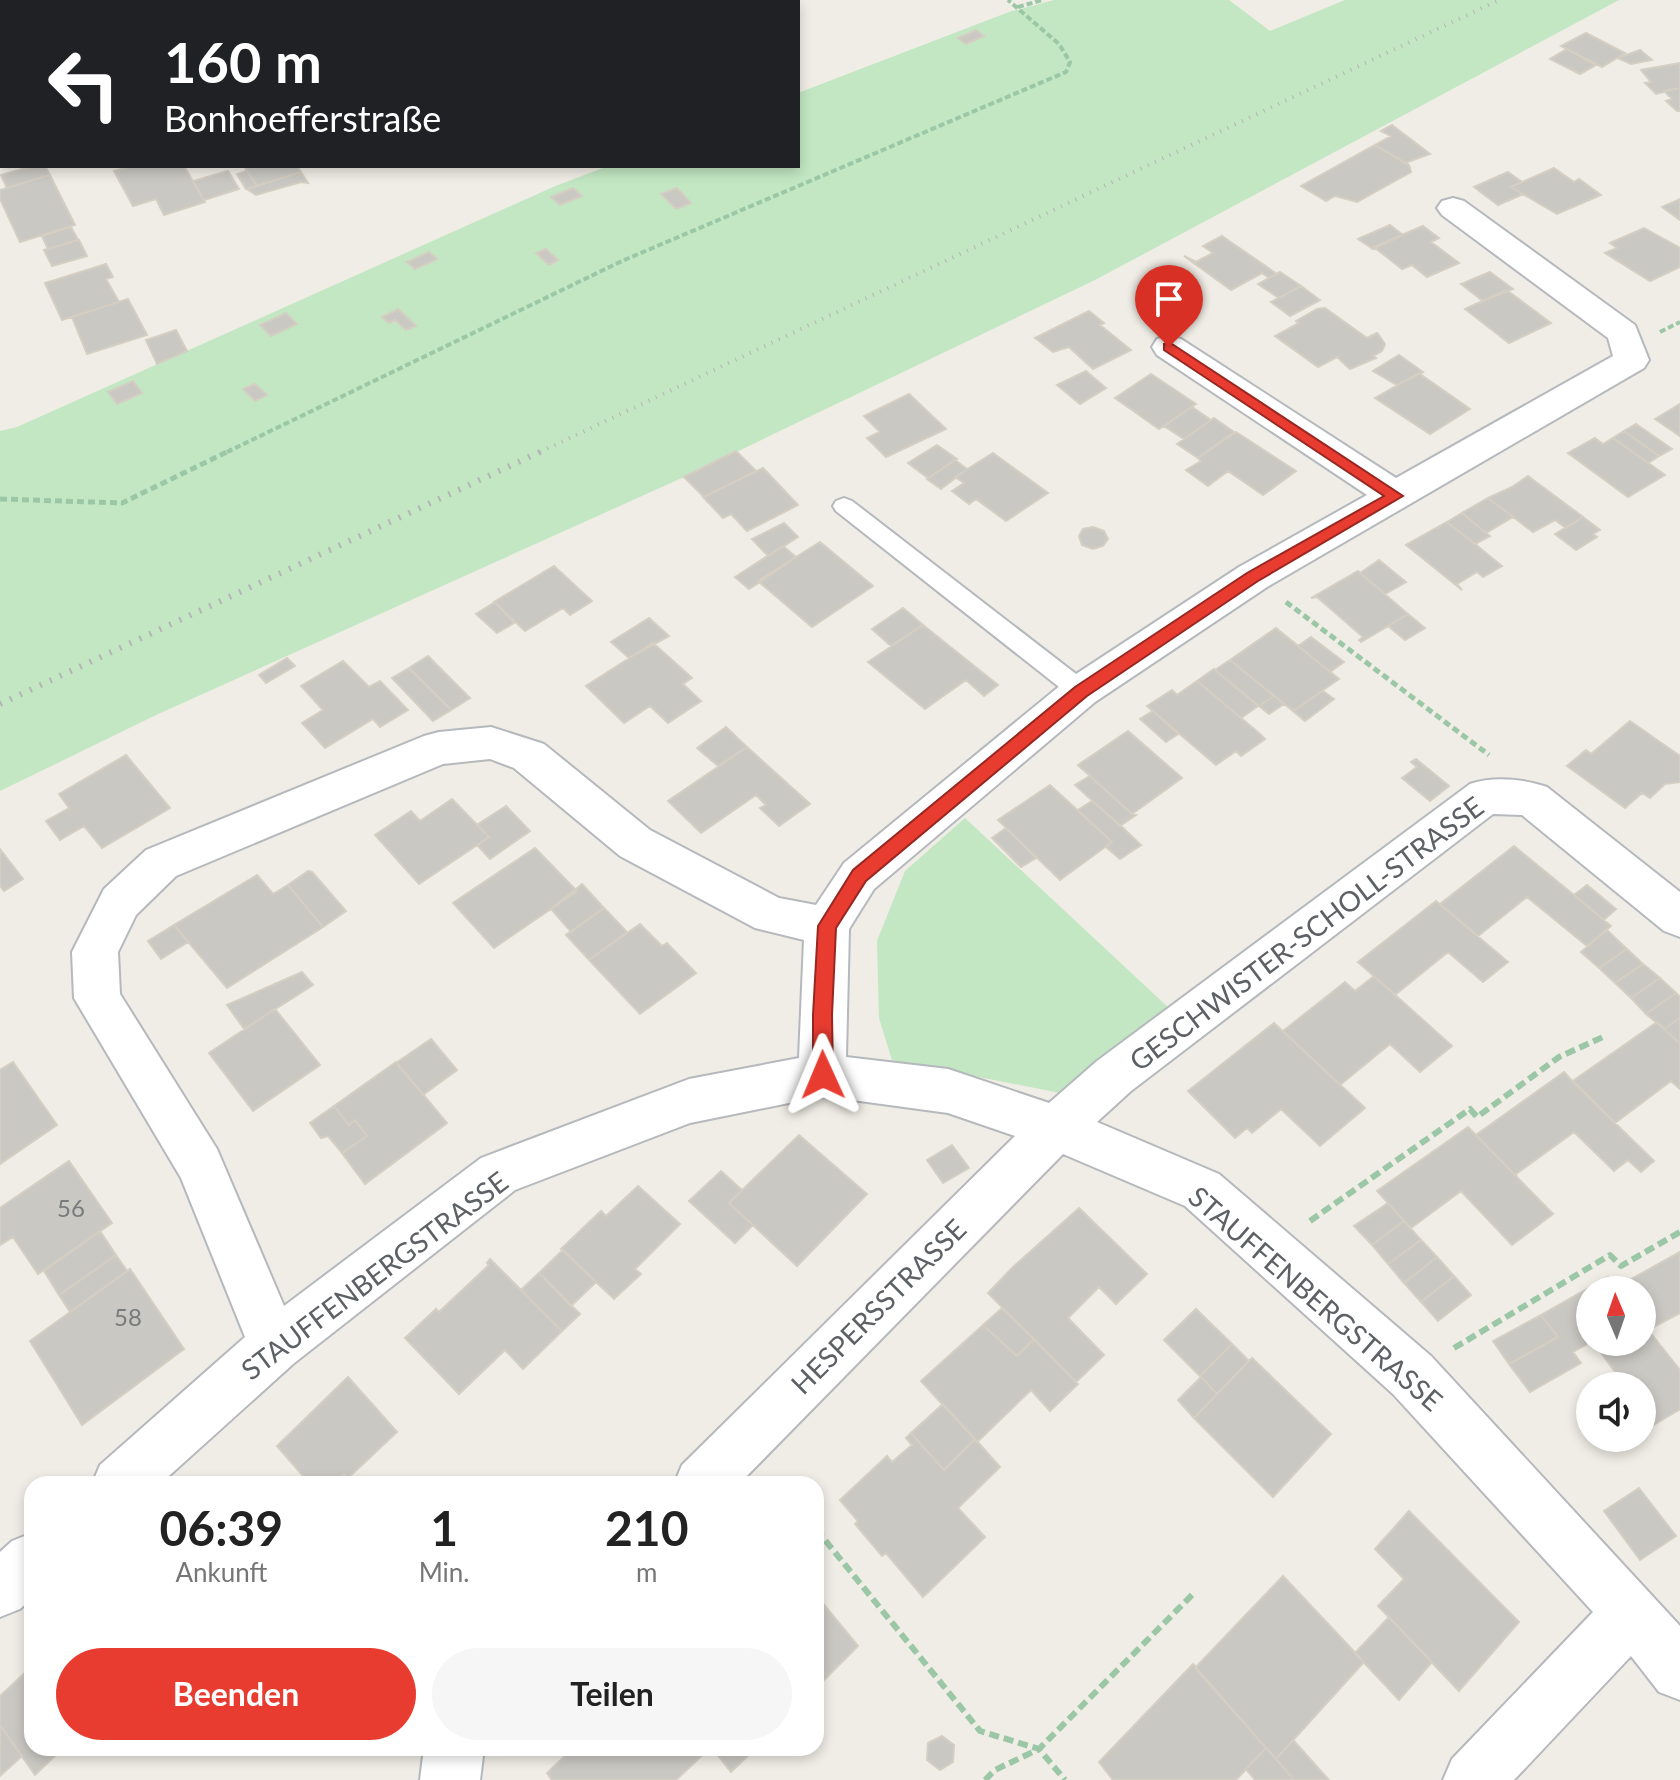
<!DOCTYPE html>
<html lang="de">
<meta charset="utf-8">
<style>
:root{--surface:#fff;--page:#f6f6f6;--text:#222;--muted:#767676;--accent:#e93c31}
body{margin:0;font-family:Lato,sans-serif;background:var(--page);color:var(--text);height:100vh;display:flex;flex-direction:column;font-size:30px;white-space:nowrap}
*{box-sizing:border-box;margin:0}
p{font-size:26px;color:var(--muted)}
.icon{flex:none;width:44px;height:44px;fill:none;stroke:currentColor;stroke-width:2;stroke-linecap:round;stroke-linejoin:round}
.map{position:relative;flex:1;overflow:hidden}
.panel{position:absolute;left:24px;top:1476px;width:800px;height:280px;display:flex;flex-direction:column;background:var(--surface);border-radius:24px;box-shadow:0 4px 12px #0003}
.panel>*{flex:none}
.guide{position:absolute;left:0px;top:0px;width:800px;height:168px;box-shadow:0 4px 12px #0003;background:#202124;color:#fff;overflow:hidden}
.needle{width:52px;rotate:358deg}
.buttons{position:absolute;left:1576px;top:1276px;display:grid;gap:16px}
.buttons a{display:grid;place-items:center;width:80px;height:80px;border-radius:50%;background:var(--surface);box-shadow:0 4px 12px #0003;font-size:40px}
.pin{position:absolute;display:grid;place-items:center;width:68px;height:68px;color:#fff;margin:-82px -34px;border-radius:50% 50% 50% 0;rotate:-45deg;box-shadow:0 0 8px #0007}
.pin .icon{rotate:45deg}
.me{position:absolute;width:88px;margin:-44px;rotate:359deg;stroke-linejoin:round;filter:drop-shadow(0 0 6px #0008)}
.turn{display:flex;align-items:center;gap:28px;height:168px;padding:0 32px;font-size:36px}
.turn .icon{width:104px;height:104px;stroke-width:2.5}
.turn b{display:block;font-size:56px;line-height:68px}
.eta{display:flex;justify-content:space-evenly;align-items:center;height:136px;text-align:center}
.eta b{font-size:48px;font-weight:700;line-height:56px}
.action{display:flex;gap:16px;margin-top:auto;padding:16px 32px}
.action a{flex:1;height:92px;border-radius:48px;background:var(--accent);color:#fff;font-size:32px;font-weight:700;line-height:92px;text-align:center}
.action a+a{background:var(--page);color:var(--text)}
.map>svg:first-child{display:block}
.green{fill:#c2e7c2}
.building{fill:#cac8c2;stroke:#d4cec3;stroke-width:2}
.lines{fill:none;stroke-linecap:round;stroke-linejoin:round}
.service-casing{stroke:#b5b8bc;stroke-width:4}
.minor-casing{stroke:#b5b8bc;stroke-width:4}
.path-far2{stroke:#9bc7a6;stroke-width:4;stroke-dasharray:6 3;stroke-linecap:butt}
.path-far1{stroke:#9bc7a6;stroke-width:5;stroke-dasharray:7 4;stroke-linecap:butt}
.path{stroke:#9bc7a6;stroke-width:6;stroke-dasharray:10 5;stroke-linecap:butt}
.service{fill:#fff;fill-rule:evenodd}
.minor{fill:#fff;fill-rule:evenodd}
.rail-far1{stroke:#b4b5b5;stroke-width:4;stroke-dasharray:1 7;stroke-linecap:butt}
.rail{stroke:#b4b5b5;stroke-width:6;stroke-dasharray:2 9;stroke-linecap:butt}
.route{fill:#e93c31;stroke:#972720;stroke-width:2}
.labels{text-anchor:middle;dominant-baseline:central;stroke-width:8;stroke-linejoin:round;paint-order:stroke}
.number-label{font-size:24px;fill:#787b7c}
.street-label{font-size:28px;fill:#5d6165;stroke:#fff}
</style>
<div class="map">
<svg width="1680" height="1780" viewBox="0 0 1680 1780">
<rect width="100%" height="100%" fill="#efede5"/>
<path class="green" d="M1054 0H1229L1270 31 1345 0H1619L1095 280 684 477 156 715 0 791V431L17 427 553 187 608 166H798V93L1009 12Z
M965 818 1170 1009 1060 1093 892 1060 879 1018 877 941 905 871Z"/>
<path class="building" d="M631 0H722L724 2H633Z
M976 30 984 36 966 44 958 38Z
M1586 33 1625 53 1602 67 1561 46Z
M1567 49 1596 65 1580 74 1550 59Z
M1640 50 1652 60 1631 64 1618 58Z
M1680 63V88L1656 94 1645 83 1651 82 1641 70Z
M1680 88V111H1677L1666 101 1672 99 1664 91Z
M1392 125 1430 154 1405 163 1375 145 1391 136 1381 131Z
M1375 145 1409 165 1411 172 1357 202 1335 196 1326 201 1301 186Z
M33 166H45L50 175 7 188 1 175Z
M131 166H184L205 202 164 215 156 199 133 206 114 171Z
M244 166H297L301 172 257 186Z
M1554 168 1574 182 1579 179 1601 195 1557 214 1511 187Z
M228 171 239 189 204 200 193 181Z
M247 171 257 186 246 189 237 174Z
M301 172 308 183 301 182 256 195 247 189Z
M1508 172 1522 182 1511 187 1523 194 1498 205 1474 187Z
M50 175 75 225 20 242 0 199V190Z
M573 188 582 196 560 205 551 197Z
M677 188 691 203 676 209 661 194Z
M1680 199V220L1662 207Z
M1390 225 1403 235 1373 249 1358 239Z
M1423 226 1439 238 1431 242 1459 263 1427 277 1412 265 1402 269 1374 247Z
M71 227 78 240 48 249 42 236Z
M1644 228 1680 248V267L1650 281 1605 253 1617 248 1610 243Z
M1222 236 1277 274 1269 278 1262 273 1231 290 1184 256 1196 262 1213 253 1203 246Z
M79 240 87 256 52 266 44 250Z
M546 249 558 260 549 265 536 253Z
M429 252 437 259 415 269 407 262Z
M106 264 113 277 106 279 119 302 62 320 45 283Z
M1280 272 1301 286 1279 298 1258 284Z
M1490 272 1513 289 1483 301 1461 284Z
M1301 286 1320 300 1290 316 1271 302Z
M1506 290 1508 291 1551 323 1509 343 1465 309Z
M128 299 147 335 87 354 72 317Z
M1325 308 1367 338 1377 333 1378 334 1385 344 1382 351 1373 356 1376 358 1350 369 1337 357 1318 367 1275 336 1299 323 1296 321 1317 309Z
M398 309 416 326 406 330 395 320 389 323 382 317Z
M1089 311 1104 323 1100 325 1131 350 1093 369 1069 347 1053 352 1035 338Z
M286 313 297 324 271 336 260 325Z
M176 330 187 351 157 364 146 340Z
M1399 355 1423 372 1397 385 1373 371Z
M1086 371 1106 388 1080 404 1057 385Z
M1419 373 1420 374 1470 409 1430 434 1375 398Z
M1151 374 1196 404 1159 429 1115 398Z
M133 381 142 393 117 404 108 392Z
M255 384 267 395 255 401 243 389Z
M909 394 946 429 886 457 867 438 880 432 864 416Z
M1680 404V436L1655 419Z
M1192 407 1211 420 1184 439 1164 426Z
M1214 418 1234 432 1198 458 1177 444Z
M1636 424 1672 449 1659 456 1624 431Z
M1624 431 1659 456 1648 463 1613 438Z
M1236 432 1296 471 1263 495 1228 471 1208 486 1186 470 1201 461 1198 458Z
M1595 438 1603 444 1613 438 1665 475 1628 497 1568 453Z
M937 445 957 459 928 478 908 463Z
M736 451 756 471 704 497 684 477Z
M993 453 1048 493 1006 521 976 499 969 504 952 491 964 483 955 477Z
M955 460 967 469 941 489 927 479Z
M763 468 798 505 747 531 731 514 723 518 703 497Z
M1528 476 1583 517 1566 528 1555 520 1533 532 1488 498 1512 487Z
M1488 498 1513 517 1486 533 1462 513Z
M1462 513 1486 533 1490 536 1475 544 1447 522Z
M1583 517 1600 530 1593 534 1597 537 1576 550 1555 534Z
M1447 522 1475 544 1502 566 1483 577 1477 572 1457 584 1462 590 1406 545Z
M784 523 798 537 768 556 752 539Z
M1093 527 1104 531 1108 539 1103 546 1093 549 1082 545 1079 536 1083 529Z
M820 542 873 586 812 627 758 581Z
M783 546 796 557 760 582 749 589 735 577Z
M1379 560 1406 582 1385 594 1360 573Z
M554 566 592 601 570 615 563 608 525 631 494 602Z
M1358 571 1408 614 1361 642 1359 640 1363 637 1317 597 1311 598Z
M495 602 514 623 497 633 476 614Z
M903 608 923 625 891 646 872 629Z
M1408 614 1425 628 1405 640 1388 626Z
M649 618 669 636 629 658 611 642Z
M923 625 998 685 984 696 966 680 925 709 868 662Z
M1276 628 1339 679 1293 711 1230 660Z
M1311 637 1344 662 1330 672 1298 646Z
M653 643 692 678 683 684 701 701 668 723 650 706 624 723 586 686Z
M428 656 470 698 451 710 409 668Z
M287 658 295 666 266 683 259 675Z
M1230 660 1274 696 1259 706 1215 670Z
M343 661 369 687 380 681 408 710 380 727 373 719 325 748 302 723 323 710 301 686Z
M409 668 451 710 433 721 392 678Z
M1214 669 1258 706 1241 718 1197 681Z
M1197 681 1260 734 1265 739 1241 756 1236 751 1216 765 1147 706 1172 690 1177 695Z
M1323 691 1334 699 1305 721 1293 711Z
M1274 696 1284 704 1269 714 1259 706Z
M1153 711 1178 734 1166 742 1140 719Z
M1630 721 1680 756V782L1665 784 1650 798 1642 793 1625 808 1567 766 1586 750 1591 754Z
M726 727 747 747 718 766 697 748Z
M1128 731 1182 778 1132 814 1078 765Z
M747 747 810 804 779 826 760 808 766 805 756 795 701 833 668 801Z
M126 755 170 808 102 848 84 826 60 840 46 821 69 808 59 794Z
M1416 759 1449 786 1430 801 1402 778 1417 767 1411 762Z
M1090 776 1132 814 1136 815 1120 826 1075 785Z
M1050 785 1112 842 1060 880 998 820Z
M452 799 489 837 419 884 375 835 411 811 420 821Z
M1092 801 1121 826 1141 845 1120 859 1106 847 1112 842 1078 810Z
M506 806 530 831 490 859 477 845 489 837 477 825Z
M1006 828 1036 858 1021 867 992 838Z
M1514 846 1574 895 1611 926 1587 946 1527 897 1478 936 1440 904Z
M535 848 577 891 494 948 453 903Z
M0 849 23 879 4 891 0 886Z
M308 871 312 872 346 911 323 927 288 885Z
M257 875 273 894 288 885 323 927 227 988 174 925Z
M582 884 604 908 571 932 551 909Z
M1587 885 1616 909 1604 920 1574 895Z
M1436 901 1508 962 1483 982 1448 952 1395 995 1358 962Z
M604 908 627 932 589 960 566 935Z
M640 924 662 946 667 943 696 973 640 1014 589 960Z
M174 925 188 942 161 959 148 941Z
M1607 930 1627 949 1599 968 1581 952Z
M1627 949 1643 964 1615 983 1599 968Z
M1643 964 1660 978 1631 998 1615 983Z
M302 972 313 985 244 1029 227 1005Z
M1374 976 1452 1046 1420 1072 1390 1044 1340 1085 1283 1031 1345 982 1355 991Z
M1660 978 1676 993 1646 1014 1631 998Z
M1676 993 1680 997V1018L1664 1029 1646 1014Z
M275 1009 320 1065 253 1111 209 1053Z
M1680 1018V1044L1664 1029Z
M1657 1022 1680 1044V1089L1671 1081 1615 1123 1573 1081Z
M1274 1023 1365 1108 1320 1146 1281 1109 1252 1133 1247 1128 1235 1138 1188 1091Z
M431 1039 457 1070 423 1095 396 1063Z
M13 1062 57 1125 0 1164V1070Z
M396 1062 447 1123 365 1184 342 1153 367 1136 355 1120 349 1125 334 1106Z
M1564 1072 1573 1082 1654 1161 1641 1172 1628 1160 1614 1171 1574 1132 1516 1174 1517 1177 1476 1135Z
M334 1106 349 1125 355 1120 367 1136 342 1153 328 1136 321 1138 310 1123Z
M1468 1127 1553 1214 1512 1245 1461 1191 1411 1228 1377 1191Z
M799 1135 867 1194 797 1266 729 1203Z
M952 1145 969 1168 943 1183 927 1160Z
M69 1161 112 1223 38 1274 13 1237 0 1245V1208Z
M721 1171 742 1190 729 1203 753 1225 735 1243 689 1201Z
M638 1186 680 1224 635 1269 641 1274 614 1299 561 1249 601 1211 606 1216Z
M1388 1203 1404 1221 1372 1245 1354 1226Z
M1079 1208 1147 1274 1116 1304 1099 1287 1068 1318 1104 1355 1076 1382 988 1293 1013 1267Z
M1404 1221 1421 1240 1388 1264 1372 1245Z
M100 1231 116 1255 59 1295 44 1271Z
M1421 1240 1437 1257 1404 1283 1388 1264Z
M563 1250 596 1282 571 1306 539 1273Z
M1680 1252V1313L1648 1330 1642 1322V1290L1615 1288Z
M116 1255 127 1271 70 1312 59 1295Z
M1437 1257 1454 1276 1421 1302 1404 1283Z
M490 1259 562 1331 523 1369 505 1350 459 1394 405 1338 436 1309 439 1312 489 1265 487 1263Z
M130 1269 184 1349 82 1425 30 1341Z
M539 1273 580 1314 562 1331 521 1290Z
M1454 1276 1471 1295 1438 1321 1421 1302Z
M1608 1277 1617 1290H1590L1591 1342 1573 1352 1581 1363 1530 1392 1509 1364 1558 1337 1541 1315Z
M1002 1308 1034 1339 1017 1356 983 1325Z
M1196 1309 1232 1344 1200 1376 1164 1340Z
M1541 1315 1558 1337 1509 1364 1493 1341Z
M1642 1322 1680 1370V1409L1642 1432V1386H1610L1621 1380 1593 1342H1642Z
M983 1325 1017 1356 1034 1339 1078 1384 1050 1411 1031 1390 977 1442 921 1381Z
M1232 1344 1249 1361 1217 1394 1200 1376Z
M1252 1358 1331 1434 1273 1497 1194 1418Z
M348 1377 397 1432 348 1478 344 1474 333 1484H310L277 1446Z
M1201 1377 1217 1394 1194 1418 1178 1400Z
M943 1404 975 1439 944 1470 911 1433Z
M911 1433 944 1470 975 1439 1000 1467 958 1508 985 1537 923 1597 886 1553 882 1556 855 1524 858 1521 840 1500 887 1456 892 1462 912 1445 906 1438Z
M1639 1488 1676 1536 1640 1560 1604 1511Z
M1409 1511 1519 1622 1459 1691 1378 1606 1404 1579 1375 1549Z
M1283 1576 1364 1662 1276 1759 1195 1668Z
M816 1595 858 1646 816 1688Z
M1389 1617 1432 1662 1399 1700 1355 1653Z
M1193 1664 1266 1748 1236 1780H1113L1099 1762Z
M32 1666V1748H63L35 1775 0 1725V1696Z
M0 1725 22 1756 0 1776Z
M942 1736 954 1745 953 1762 940 1770 927 1760 928 1743Z
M1293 1740 1329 1780H1294L1276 1759Z
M573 1748H710L676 1780H552L547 1773Z
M712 1748H756L731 1772Z
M1266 1748 1276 1759 1294 1780H1255L1246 1769Z"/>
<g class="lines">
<defs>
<path id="service" d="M844 498 852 501 1089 684 1093 691 1089 698 1081 700 1073 698 836 511 833 506 836 501Z"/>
<path id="minor" d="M510 0H543L509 2Z
M0 15 2 16V37L0 36Z
M1453 198 1464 201 1635 325 1649 360 1644 368 1267 587 1095 702 874 889 849 929 846 1057 948 1069 1049 1103 1097 1061 1470 784C1494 776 1523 779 1547 787L1680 892V937L1664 931 1522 815 1493 814 1131 1091 1097 1122 1219 1174 1431 1356 1680 1626V1700L1659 1692 1631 1656 1514 1780H1443L1452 1759 1593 1612 1393 1394 1185 1206 1063 1154 739 1484H674L682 1465 1015 1136 948 1113 823 1096 690 1123 515 1190 293 1364 160 1484H92L100 1465 245 1337 181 1178 74 998 72 952 104 889 146 850 424 736 439 732 491 727 544 744 650 830 779 898 816 905 844 863 1067 680 1239 567 1367 495 1157 355 1152 347 1157 339 1169 336 1181 339 1396 478 1613 356 1608 338 1442 215 1437 208 1442 201ZM490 759 514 768 620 856 755 928 804 940 799 1058 689 1079 481 1158 284 1306 217 1149 120 994 118 952 136 915 176 876 443 764Z
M32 1533V1598L20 1609 0 1617V1552L12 1541Z
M424 1748H484L480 1780H420Z"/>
</defs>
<use href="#service" class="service-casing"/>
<use href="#minor" class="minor-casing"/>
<path class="path-far2" d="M1018 7 1042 0
M1660 332 1680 322
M227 452 622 261 1066 72 1070 62 1059 44 1008 0"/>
<path class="path-far1" d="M0 499 122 503 231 450
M1286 602 1489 755"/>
<path class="path" d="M1310 1221 1470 1109 1477 1117 1559 1057 1603 1037
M1454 1348 1610 1255 1621 1266 1680 1232
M816 1529 980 1731 1039 1749 1065 1780
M985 1780 995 1770 1039 1749 1193 1594"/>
<use href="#service" class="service"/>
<use href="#minor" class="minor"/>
<path class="rail-far1" d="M540 452 1499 0"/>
<path class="rail" d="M0 704 544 450"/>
</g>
<path class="route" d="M1169 342 1403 496 1258 581 1087 696 866 881 836 928 832 1015 833 1075 830 1082 823 1084 816 1082 813 1075V1015L818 926 853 870 1075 687 1247 573 1384 496 1164 350V344Z"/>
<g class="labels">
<g class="number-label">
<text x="71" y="1207">56</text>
<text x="128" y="1316">58</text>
</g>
<g class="street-label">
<text transform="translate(1306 933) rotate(-37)">GESCHWISTER-SCHOLL-STRASSE</text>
<text transform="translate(374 1275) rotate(-37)">STAUFFENBERGSTRASSE</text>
<text transform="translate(1316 1298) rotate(41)">STAUFFENBERGSTRASSE</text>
<text transform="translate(878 1306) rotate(-45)">HESPERSSTRASSE</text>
</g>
</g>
</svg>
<div class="buttons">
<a><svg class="needle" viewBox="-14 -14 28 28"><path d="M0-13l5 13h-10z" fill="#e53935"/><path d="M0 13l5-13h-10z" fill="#767676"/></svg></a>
<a><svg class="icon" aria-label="sound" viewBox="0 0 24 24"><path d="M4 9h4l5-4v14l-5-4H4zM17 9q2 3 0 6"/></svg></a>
</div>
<div class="pin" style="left:1169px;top:347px;background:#d93025"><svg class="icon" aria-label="arrive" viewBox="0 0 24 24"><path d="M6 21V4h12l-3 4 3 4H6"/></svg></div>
<svg class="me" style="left:823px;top:1075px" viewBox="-20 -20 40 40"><path d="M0-17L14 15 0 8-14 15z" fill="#e93c31" stroke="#fff" stroke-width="4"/></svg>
<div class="guide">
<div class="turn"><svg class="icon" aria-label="left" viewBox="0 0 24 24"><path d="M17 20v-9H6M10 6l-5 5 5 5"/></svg><div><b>160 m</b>Bonhoefferstraße</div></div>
</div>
<section class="panel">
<div class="eta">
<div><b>06:39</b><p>Ankunft</p></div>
<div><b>1</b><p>Min.</p></div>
<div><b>210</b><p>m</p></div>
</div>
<div class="action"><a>Beenden</a><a>Teilen</a></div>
</section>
</div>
